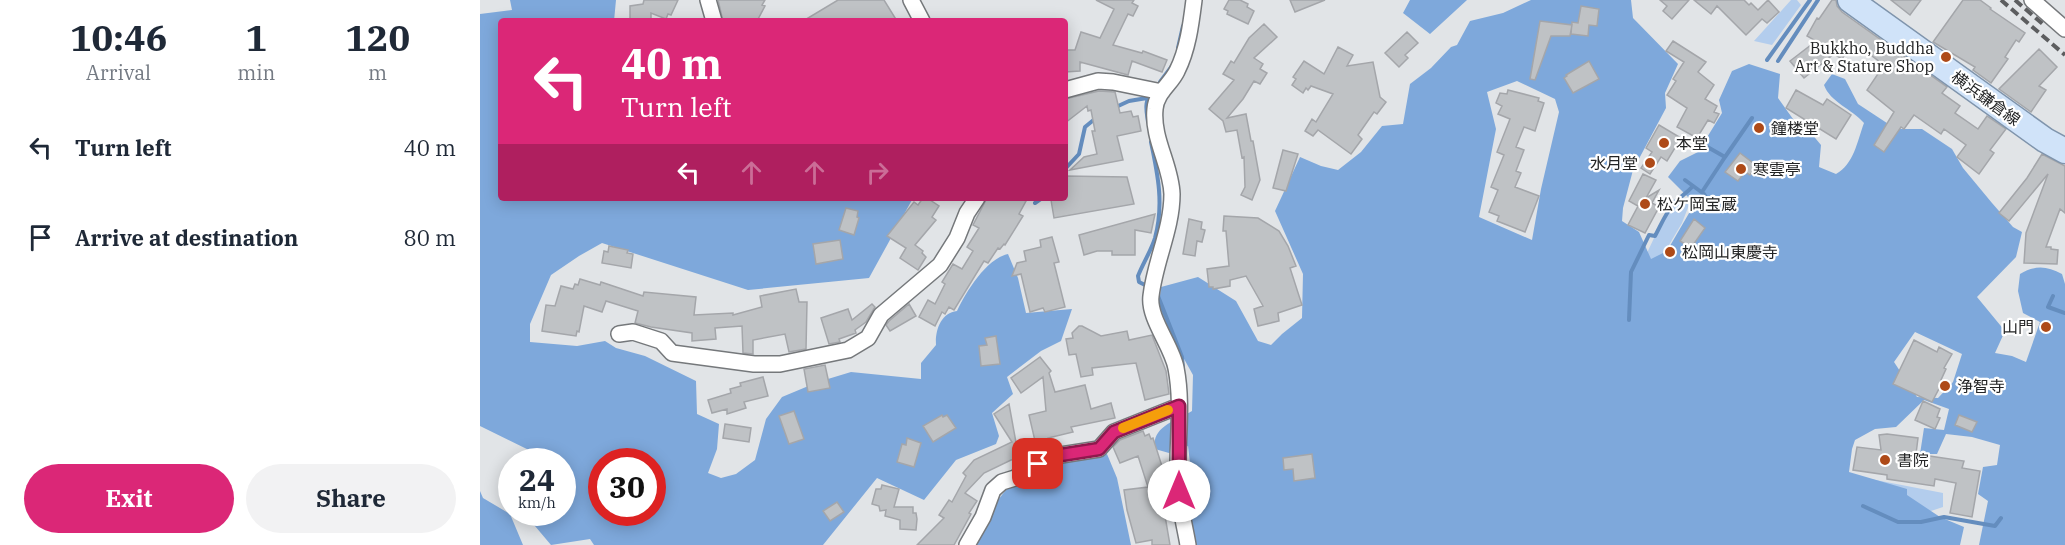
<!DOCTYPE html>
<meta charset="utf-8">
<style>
:root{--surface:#fff;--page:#f2f2f3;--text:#1f2937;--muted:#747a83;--accent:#db2777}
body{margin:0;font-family:"IBM Plex Serif","Noto Sans JP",serif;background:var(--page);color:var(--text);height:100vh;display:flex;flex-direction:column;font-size:22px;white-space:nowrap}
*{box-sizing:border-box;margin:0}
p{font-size:20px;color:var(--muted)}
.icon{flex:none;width:33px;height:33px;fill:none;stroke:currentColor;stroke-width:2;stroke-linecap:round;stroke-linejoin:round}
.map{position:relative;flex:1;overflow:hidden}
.panel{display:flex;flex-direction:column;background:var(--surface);width:480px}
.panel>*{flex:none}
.hud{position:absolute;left:18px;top:18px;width:570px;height:183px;border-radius:6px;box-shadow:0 3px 15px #0003;background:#db2777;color:#fff;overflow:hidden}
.speed{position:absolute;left:18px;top:448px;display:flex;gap:12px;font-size:30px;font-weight:700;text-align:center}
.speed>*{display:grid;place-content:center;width:78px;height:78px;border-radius:50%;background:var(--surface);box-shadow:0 3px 15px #0003;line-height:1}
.speed small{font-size:15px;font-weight:400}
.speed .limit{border:9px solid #d22;background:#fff;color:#111}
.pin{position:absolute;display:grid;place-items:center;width:51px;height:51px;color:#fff;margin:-26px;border-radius:12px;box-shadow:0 3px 9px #0006}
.me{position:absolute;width:66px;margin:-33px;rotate:0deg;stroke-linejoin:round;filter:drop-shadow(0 0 4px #0008)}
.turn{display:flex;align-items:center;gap:21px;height:126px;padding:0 24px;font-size:27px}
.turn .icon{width:78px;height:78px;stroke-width:2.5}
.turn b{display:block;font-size:42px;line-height:51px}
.lanes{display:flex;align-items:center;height:57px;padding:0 24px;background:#0003;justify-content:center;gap:30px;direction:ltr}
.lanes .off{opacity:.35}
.eta{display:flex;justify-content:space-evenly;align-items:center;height:102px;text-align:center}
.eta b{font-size:36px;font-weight:700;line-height:42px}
.cta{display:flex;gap:12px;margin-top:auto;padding:12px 24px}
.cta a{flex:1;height:69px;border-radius:36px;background:var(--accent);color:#fff;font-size:24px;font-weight:700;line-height:69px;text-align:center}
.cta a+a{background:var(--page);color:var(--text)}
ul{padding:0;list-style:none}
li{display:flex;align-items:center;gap:18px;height:90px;padding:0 24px}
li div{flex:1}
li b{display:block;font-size:22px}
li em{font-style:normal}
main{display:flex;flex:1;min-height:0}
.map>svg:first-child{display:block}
.green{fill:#b3cded}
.forest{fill:#7ea8db;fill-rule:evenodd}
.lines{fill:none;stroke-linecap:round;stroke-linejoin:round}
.stream{stroke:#648dbe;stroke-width:4}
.building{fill:#bfc2c5;stroke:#a4a6aa;stroke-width:1.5}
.minor-casing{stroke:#75787b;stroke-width:18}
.primary-casing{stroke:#7f94ac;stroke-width:27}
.minor{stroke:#fff;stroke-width:15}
.primary{stroke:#d0e3f9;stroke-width:24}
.rail{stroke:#5c5d5f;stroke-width:4;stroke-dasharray:9 4.5;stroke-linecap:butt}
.route-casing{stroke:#8e194d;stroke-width:15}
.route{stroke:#db2777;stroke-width:10}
.slow{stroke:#f59e0b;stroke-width:10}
.poi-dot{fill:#ae4a18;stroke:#fff;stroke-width:2}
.labels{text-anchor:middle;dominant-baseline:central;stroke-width:4.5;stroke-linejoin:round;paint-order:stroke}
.poi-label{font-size:16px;fill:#232425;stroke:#fff;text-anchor:start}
.street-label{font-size:16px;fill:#232425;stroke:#fff}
</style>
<main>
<section class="panel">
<div class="eta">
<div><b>10:46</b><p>Arrival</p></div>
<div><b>1</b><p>min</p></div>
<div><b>120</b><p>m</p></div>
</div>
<ul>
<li><svg class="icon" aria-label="left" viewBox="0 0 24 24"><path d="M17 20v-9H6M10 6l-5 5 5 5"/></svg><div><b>Turn left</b></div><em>40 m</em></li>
<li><svg class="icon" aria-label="arrive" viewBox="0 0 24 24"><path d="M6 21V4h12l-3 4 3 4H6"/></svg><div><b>Arrive at destination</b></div><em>80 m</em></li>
</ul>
<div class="cta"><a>Exit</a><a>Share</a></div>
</section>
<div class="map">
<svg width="1585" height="545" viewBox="0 0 1585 545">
<rect width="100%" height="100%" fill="#e1e4e7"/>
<path class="green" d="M1311 0H1317L1321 5 1292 45 1274 41Z
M1205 198 1209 205 1202 223 1173 272 1159 270C1170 250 1184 207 1205 198Z
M1375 476 1463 493V507L1442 514Z"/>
<path class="forest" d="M30 0H136L134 21H21V198H433L389 278 268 290 122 243 99 256 71 275 50 324V342L97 346 125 341 136 348 165 356 216 381 217 414 239 424 237 449 228 473 241 478 256 474 275 460 286 419 302 397 338 382 371 372 441 379V363L456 345C455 330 461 313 477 311 486 292 506 259 528 254L538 278 546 313 592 309 581 341 561 351 527 377 533 394 512 413 519 436 516 444 476 460 444 500 397 478 343 545H114L110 539 71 545 44 513H82V462H52L55 453 0 426V14L32 10ZM122 462H172V513H122Z
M930 0H987L950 34 923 13Z
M1051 0H1151L1153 18 1198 64 1185 93 1186 108 1153 170 1143 208 1142 221 1159 232 1171 259 1187 251 1212 208 1209 198 1188 177 1200 161 1218 152 1242 113 1239 100 1252 71 1269 64 1300 74 1298 98 1318 126 1331 133 1341 145 1339 167 1356 174C1374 164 1377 142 1384 123 1372 109 1350 102 1344 85L1352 74 1365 79 1378 104 1416 129H1442L1472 149 1483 168 1512 203 1533 227 1542 232 1536 257 1497 297 1525 331 1515 353 1532 356 1546 362 1560 322 1543 313 1538 291 1540 274C1555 265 1567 266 1582 274L1585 284V545H1499L1508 501 1498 494 1503 467 1517 465 1520 445 1492 437 1466 434 1457 454H1440L1444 428 1464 430 1469 409 1444 400 1416 427 1395 429 1375 440 1372 449 1369 472 1427 489V495L1460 517 1484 527 1480 545H712L706 497 710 463 708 446 689 453 675 449C671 427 695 421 712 411L713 375 678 312 681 287 718 277 756 301 778 341 791 345 802 334 822 318 823 274 795 211 820 157 841 166 858 170 881 152 902 126 923 124 930 84 951 68 971 47 977 45 990 21 1023 13ZM1037 81 1075 99 1079 112 1061 189 1052 240 999 217 1016 129 1007 92ZM1435 332 1482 354 1473 382 1458 398 1437 397 1414 362Z
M627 454 637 478 651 545H495C503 528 514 502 527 489 554 465 593 460 627 454Z
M0 491 3 498 30 514 43 545H0Z"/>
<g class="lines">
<path class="stream" d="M698 48 703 26
M1287 60 1330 0
M1298 61 1338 0
M680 82 692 66
M636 107 649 101 667 98
M668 122C667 114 664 103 670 95
M1221 147 1224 145 1245 157 1272 118
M585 169 599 154 605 127 616 118
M1205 180 1224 194 1230 204
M1222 192 1245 157
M555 203 562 198
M667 286 659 282 658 276C663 263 671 251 675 238 684 205 678 175 671 142
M676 291 702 357 703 368
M1573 296 1568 307 1585 313
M1149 320 1151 272 1169 235 1175 236C1181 225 1186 212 1195 202 1201 196 1206 194 1213 186
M1383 506 1418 522H1441L1464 517 1515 526 1521 518"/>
</g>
<path class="building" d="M164 0H198L191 15 188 14 186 19 171 13V21H150V6L163 4Z
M238 0H285L282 5 285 6 277 21H243Z
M358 0H404L417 21H323Z
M616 0H654L652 3 658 6 653 16 648 14 633 45 662 53 663 51 687 60 682 72 652 61 648 75 600 62V71L585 72V50H595L601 32 620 38 634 9Z
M749 0H760L768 4 767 7 774 11 768 24 747 14 748 11 744 9Z
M810 0H845L815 12Z
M1180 0H1209L1192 19 1183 11 1187 6Z
M1214 0H1264L1269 5 1271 3 1278 10 1288 0 1299 12 1287 23 1282 19 1266 35 1237 6 1231 14Z
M1352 0H1356L1357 6 1362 12 1467 87 1462 93 1480 106 1475 113 1498 129 1507 116 1526 129 1510 150 1514 153 1499 174 1477 157 1486 145 1464 129 1461 134 1434 115 1424 129 1421 127 1404 152 1394 145 1414 112 1387 90 1404 65 1373 42 1362 59 1354 54 1324 78 1310 61 1336 41 1327 36 1337 18 1339 19Z
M1411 0H1441L1430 15Z
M1483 0H1500L1511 8 1510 9 1545 33 1539 42 1536 40 1525 57 1528 59 1511 83 1493 70 1495 67 1453 42Z
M1101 6 1119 9 1117 26 1109 25 1108 36 1091 34 1092 22 1098 23Z
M1060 21 1092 25 1090 36H1071L1055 80 1050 79Z
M784 24 797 37 774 58 783 64 780 69 787 73 780 84 774 81 763 99 747 118 766 114 771 141H773L780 180 772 200 761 195 765 187 764 157 762 158 757 130 746 132 743 121 729 109 754 80 743 74 751 61 754 63 769 38Z
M927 32 938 43 925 55 928 58 919 67 905 53Z
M1193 41 1226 62 1218 72 1234 85 1225 99 1237 106 1234 112 1239 114 1234 123 1228 120 1217 138 1197 127 1207 108 1187 95 1196 81 1193 79 1204 62 1186 51Z
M858 47 873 55 867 66 893 62 900 97 906 102 897 114 894 112 878 135 882 139 871 154 838 130 833 136 825 131 832 119 836 122 853 94 831 86 828 90 826 88 823 93 812 85 816 79 813 77 824 61 844 74Z
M1559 49 1577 67 1559 86 1566 90 1551 112 1519 89Z
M1109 61 1119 79 1093 93 1084 78 1087 76 1086 75Z
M1028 90 1059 98 1058 101 1064 103 1055 131 1044 127 1036 147 1044 150 1036 171 1041 173 1035 187 1059 196 1045 232 1017 221 1019 216 1009 212 1018 190 1011 187 1024 155 1017 152 1030 119 1018 114 1022 106 1016 103 1020 93 1027 94Z
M1316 90 1343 105 1347 99 1371 115 1356 139 1306 108Z
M619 91 635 92 640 113 651 111 653 117 658 116 661 131 637 136 643 160 590 170 604 157 617 154 612 131H615L611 110 608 111 607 106 585 123V99Z
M1179 125 1201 138 1187 161 1181 157 1170 174 1161 168 1172 152 1166 148Z
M803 150 818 154 806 191 793 188Z
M1260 153 1277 166 1270 175 1265 172 1258 181 1245 172Z
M1562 154 1585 166V213L1580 209 1566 247H1571V249L1578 250 1577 264 1544 263 1546 233 1568 174 1529 221 1519 213 1547 178Z
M1163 174 1176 180 1166 198 1179 190 1172 203 1179 207 1165 233 1148 225 1158 206 1149 201Z
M585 176 647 177 654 204 574 218 571 200 585 198Z
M443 198H447L459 206 452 217 456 220 435 245 443 251 442 253 446 257 438 270 420 258 426 248 407 236 434 202 438 205Z
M507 198H540L546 201 539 214 543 216 525 245 524 244 520 249 518 248 508 263 504 261 474 310 469 307 465 314 462 312 455 326 439 317 448 300 455 304 465 284 462 282 473 264 482 269 493 251 487 247 499 228 493 225Z
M366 208 378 211 377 217 379 218 374 235 359 230Z
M675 214 671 233 655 230V255H632V251H617L604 255 599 235Z
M744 216 778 218 799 231 808 246 816 266 810 268 822 305 798 313 799 321 778 326 774 309 783 306 766 276 750 280V286L733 289V287H729L727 269 749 266 746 231H743Z
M709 219 722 222 721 229 725 230 722 242 717 241 715 256 703 254Z
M1214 219 1225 228 1211 248 1200 241Z
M572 237 579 262 574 263 585 307 565 312 563 308 550 312 541 274 532 276 537 263 546 261 544 251 561 247 560 240Z
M360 240 363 259 336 264 333 244Z
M129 246 148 250 147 253 153 254 151 268 122 263 124 251 128 252Z
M100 279 120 285 121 282 163 296 164 292 216 297 214 315 253 313V315L282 307 280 296 316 289 319 302H327L326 349 309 352 305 334 273 340V354L263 353 262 326 235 328 236 339 212 341V333L171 327 155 323 158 311 126 301 122 312 104 306 99 332 97 331 96 336 62 331 66 305 75 306 81 286 93 289 95 284 98 285Z
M392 304 395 307 386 322 375 330 376 333 359 339 360 342 349 344 341 318 368 309 372 320Z
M429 304 436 316 410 331 406 325 409 321Z
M599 326H602L621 336 647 331 649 340 672 335 686 371 689 394 665 400 656 363 612 368 613 375 601 377 596 354 589 355 586 339 593 338 592 333Z
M516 336 520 364 501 366 499 346 507 345 505 338Z
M1434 340 1457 352 1459 347 1472 354 1464 368 1466 369 1461 380 1463 381 1452 402 1413 384Z
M560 357 571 371 569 373 575 392 605 385 611 409 631 403 635 418 591 427 593 432 568 438 570 449 558 454 549 415 566 411 563 377 541 393 531 378Z
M345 365 350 388 328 392 324 369Z
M283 377 288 396 264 402 266 408 247 414V409L232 413 228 400 251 393 250 389 261 386 260 383Z
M1443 401 1460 409 1457 417 1460 418 1455 429 1435 420Z
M529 404 539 459 531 460 504 473 485 493 497 501 489 513 491 514 474 545H437L464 518 459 515 469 500 472 502 486 476 483 473 494 460 532 442 514 414Z
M314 411 324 439 309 444 299 416Z
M462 415 463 417 467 415 476 428 453 442 443 426Z
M1479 415 1497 422 1492 432 1475 425Z
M245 424 271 428 269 442 243 438Z
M663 431 665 436 669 434 671 439 673 438 687 482 674 486 679 511 684 510 690 545H672V540L656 543 647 510 644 490 668 487 658 456 640 463 633 447 640 440Z
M1407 434 1438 438 1436 454 1484 461 1482 468 1500 471 1492 517 1470 513 1476 483 1455 479 1454 486 1407 479V475L1373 470 1377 447 1401 450 1399 435Z
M427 438 441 443 434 467 417 462 422 444 426 445Z
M832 454 835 478 814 481 813 469 804 470 803 458Z
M402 485 419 489 414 507H433V513H436L437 519 436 530 420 529V520L405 516 406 510 400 511 399 506 392 504 396 489H401Z
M357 502 364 512 350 521 343 511Z"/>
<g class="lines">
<defs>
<path id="minor" d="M228 0 234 21
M431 0 442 21
M1552 0 1585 29
M585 90 618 81 633 82 682 92
M139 334 153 332 181 341 192 353 274 364H300L368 350 388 338 401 315 460 265 477 238 487 213 497 198
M487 545 503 517 513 490 522 482 535 478 558 464 581 455 619 449 634 432 699 406
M708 545C705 527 700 509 699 491 695 451 704 409 696 368 692 346 668 318 671 296 675 261 692 229 692 194 691 165 672 139 675 109 676 93 691 84 697 71 708 49 711 24 714 0"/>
<path id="primary" d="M1370 0 1565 140 1585 151"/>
</defs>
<use href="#minor" class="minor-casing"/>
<use href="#primary" class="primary-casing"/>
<use href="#minor" class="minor"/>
<use href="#primary" class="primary"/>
<path class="rail" d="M1521 0 1585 55
M1535 0 1565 26"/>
</g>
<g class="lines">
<defs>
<path id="route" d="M558 464 581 455 619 449 634 432 699 406V491"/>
</defs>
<use href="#route" class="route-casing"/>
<use href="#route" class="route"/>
<path class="slow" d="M643 428 688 410"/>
</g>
<g class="poi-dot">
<circle cx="1466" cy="57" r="6"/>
<circle cx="1279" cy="128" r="6"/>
<circle cx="1184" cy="143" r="6"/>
<circle cx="1170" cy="163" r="6"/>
<circle cx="1261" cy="169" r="6"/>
<circle cx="1165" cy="204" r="6"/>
<circle cx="1190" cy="252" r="6"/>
<circle cx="1566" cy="327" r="6"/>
<circle cx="1465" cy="386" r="6"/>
<circle cx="1405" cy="460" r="6"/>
</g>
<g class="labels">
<g class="poi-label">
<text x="1454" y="48" text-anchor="end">Bukkho, Buddha<tspan x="1454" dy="18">Art &amp; Stature Shop</tspan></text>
<text x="1291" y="128">鐘楼堂</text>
<text x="1196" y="143">本堂</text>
<text x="1158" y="163" text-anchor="end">水月堂</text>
<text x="1273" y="169">寒雲亭</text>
<text x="1177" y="204">松ケ岡宝蔵</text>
<text x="1202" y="252">松岡山東慶寺</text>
<text x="1554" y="327" text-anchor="end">山門</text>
<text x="1477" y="386">浄智寺</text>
<text x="1417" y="460">書院</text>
</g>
<g class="street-label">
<text transform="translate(1506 98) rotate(36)">横浜鎌倉線</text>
</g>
</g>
</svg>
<div class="speed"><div>24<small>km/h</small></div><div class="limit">30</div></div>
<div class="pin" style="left:558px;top:464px;background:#d93025"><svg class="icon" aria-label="arrive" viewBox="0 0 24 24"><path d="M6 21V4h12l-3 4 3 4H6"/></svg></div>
<svg class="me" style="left:699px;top:491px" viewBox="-20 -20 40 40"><circle r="19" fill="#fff"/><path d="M0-13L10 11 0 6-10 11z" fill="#db2777"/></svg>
<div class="hud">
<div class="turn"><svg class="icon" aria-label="left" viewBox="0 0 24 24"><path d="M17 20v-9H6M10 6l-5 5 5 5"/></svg><div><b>40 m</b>Turn left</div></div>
<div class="lanes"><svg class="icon" aria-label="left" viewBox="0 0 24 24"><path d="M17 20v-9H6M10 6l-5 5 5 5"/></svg><svg class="icon off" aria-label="ahead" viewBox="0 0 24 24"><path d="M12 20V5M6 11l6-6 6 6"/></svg><svg class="icon off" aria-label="ahead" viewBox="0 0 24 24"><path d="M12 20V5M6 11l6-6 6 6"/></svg><svg class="icon off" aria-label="right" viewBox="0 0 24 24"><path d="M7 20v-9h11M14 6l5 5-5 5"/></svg></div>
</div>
</div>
</main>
